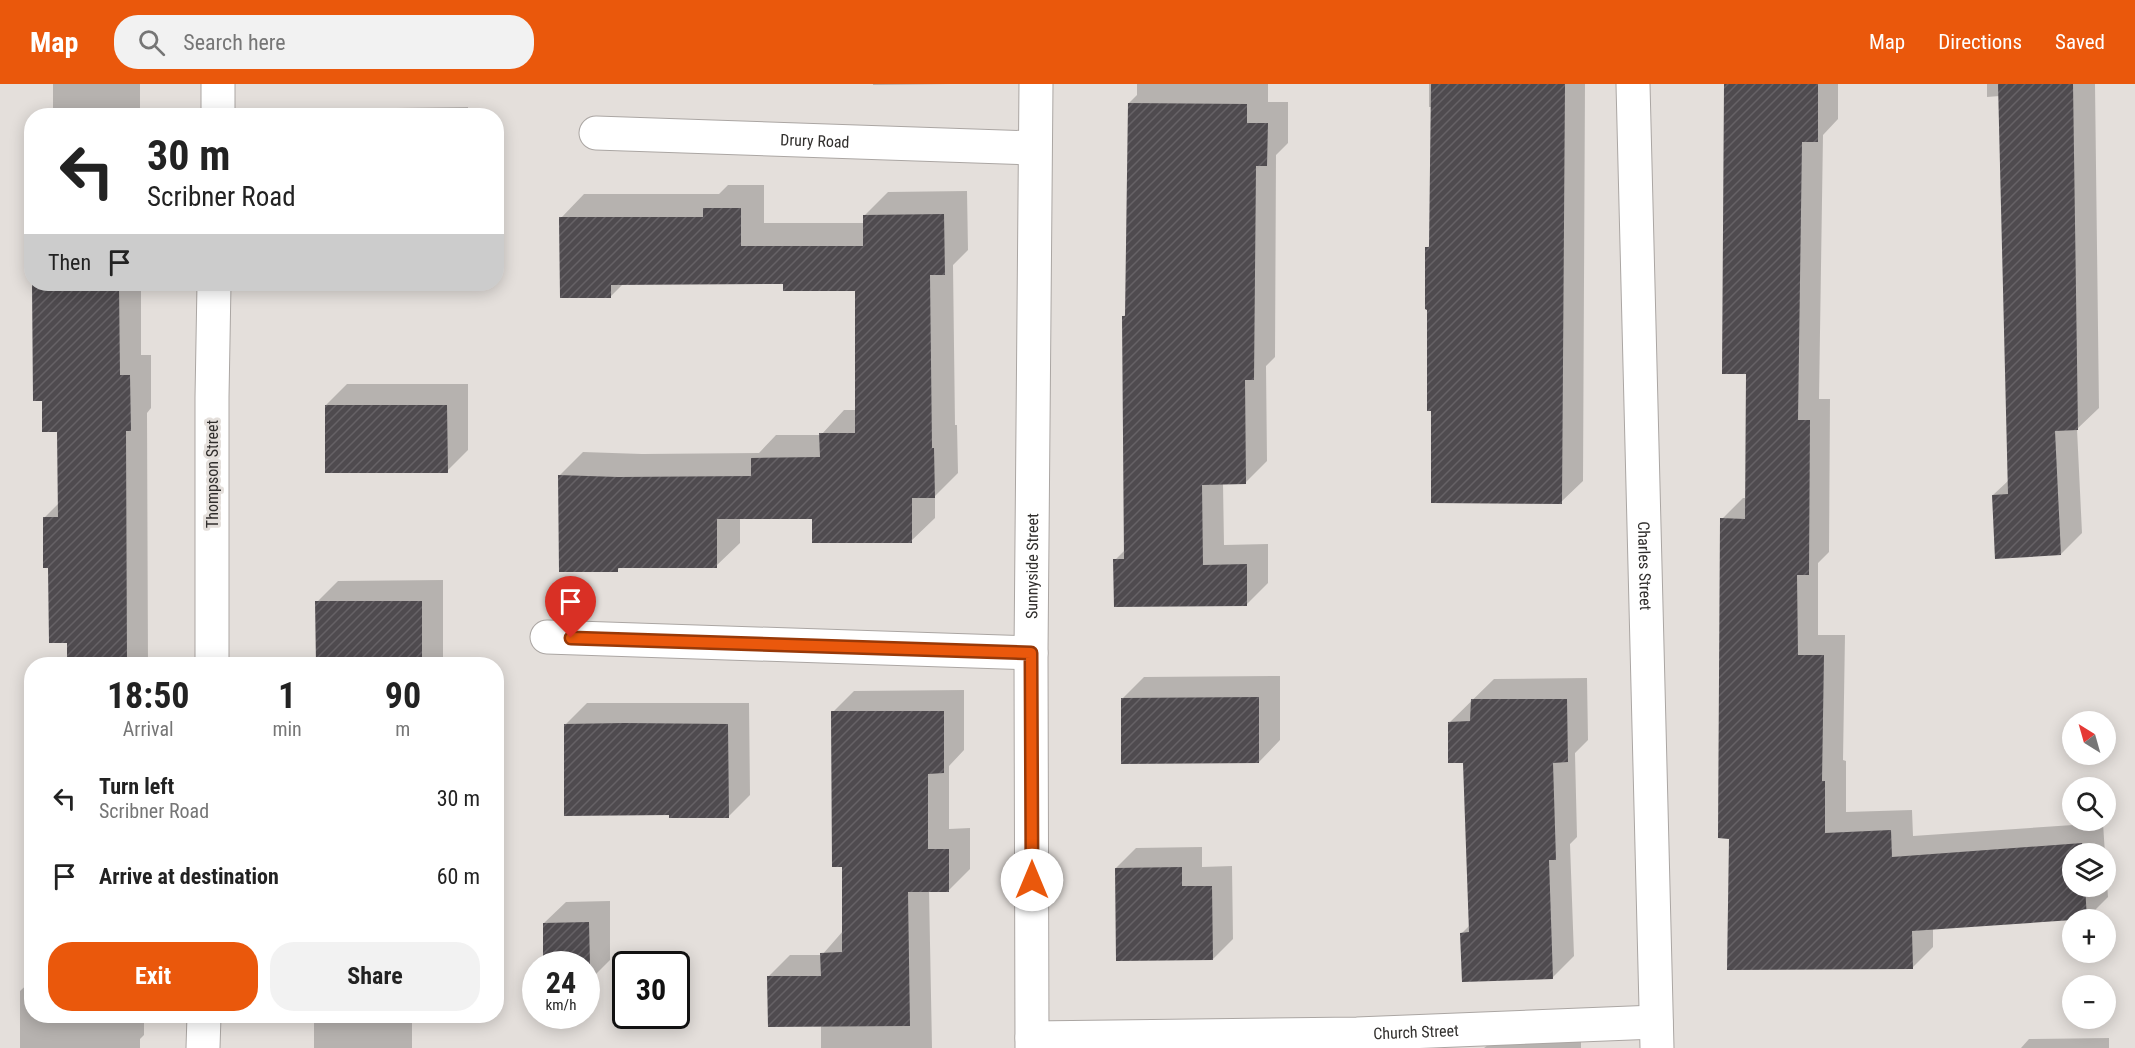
<!DOCTYPE html>
<meta charset="utf-8">
<style>
:root{--surface:#fff;--page:#f2f2f2;--text:#222;--muted:#767676;--accent:#ea580c}
body{margin:0;font-family:"Roboto Condensed",sans-serif;background:var(--page);color:var(--text);height:100vh;display:flex;flex-direction:column;font-size:22px;white-space:nowrap}
*{box-sizing:border-box;margin:0}
p{font-size:20px;color:var(--muted)}
.icon{flex:none;width:33px;height:33px;fill:none;stroke:currentColor;stroke-width:2;stroke-linecap:round;stroke-linejoin:round}
.map{position:relative;flex:1;overflow:hidden}
.details{position:absolute;left:24px;top:573px;width:480px;height:366px;display:flex;flex-direction:column;background:var(--surface);border-radius:24px;box-shadow:0 3px 15px #0003}
.details>*{flex:none}
.hud{position:absolute;left:24px;top:24px;width:480px;height:183px;border-radius:24px;box-shadow:0 3px 15px #0003;background:#fff;color:var(--text);overflow:hidden}
.needle{width:39px;rotate:323deg}
.buttons{position:absolute;left:2062px;top:627px;display:grid;gap:12px}
.buttons a{display:grid;place-items:center;width:54px;height:54px;border-radius:50%;background:var(--surface);box-shadow:0 3px 15px #0003;font-size:30px}
.speed{position:absolute;left:522px;top:867px;display:flex;gap:12px;font-size:30px;font-weight:700;text-align:center}
.speed>*{display:grid;place-content:center;width:78px;height:78px;border-radius:50%;background:var(--surface);box-shadow:0 3px 15px #0003;line-height:1}
.speed small{font-size:15px;font-weight:400}
.speed .limit{border:3px solid #111;border-radius:9px;background:#fff;color:#111}
.pin{position:absolute;display:grid;place-items:center;width:51px;height:51px;color:#fff;margin:-62px -26px;border-radius:50% 50% 50% 0;rotate:-45deg;box-shadow:0 0 6px #0007}
.pin .icon{rotate:45deg}
.me{position:absolute;width:66px;margin:-33px;rotate:0deg;stroke-linejoin:round;filter:drop-shadow(0 0 4px #0008)}
.turn{display:flex;align-items:center;gap:21px;height:126px;padding:0 24px;font-size:27px}
.turn .icon{width:78px;height:78px;stroke-width:2.5}
.turn b{display:block;font-size:42px;line-height:51px}
.then{display:flex;align-items:center;height:57px;padding:0 24px;background:#0003;gap:12px;font-size:22px}
.eta{display:flex;justify-content:space-evenly;align-items:center;height:102px;text-align:center}
.eta b{font-size:36px;font-weight:700;line-height:42px}
.primary-button{display:flex;gap:12px;margin-top:auto;padding:12px 24px}
.primary-button a{flex:1;height:69px;border-radius:24px;background:var(--accent);color:#fff;font-size:24px;font-weight:700;line-height:69px;text-align:center}
.primary-button a+a{background:var(--page);color:var(--text)}
ul{padding:0;list-style:none}
li{display:flex;align-items:center;gap:18px;height:78px;padding:0 24px}
li div{flex:1}
li b{display:block;font-size:22px}
li em{font-style:normal}
header{display:flex;align-items:center;gap:36px;box-sizing:border-box;height:84px;padding:0 30px;background:var(--accent);color:#fff}
header strong{font-size:28px}
nav{display:flex;gap:33px;margin-inline-start:auto;font-size:21px}
.search{width:420px;height:54px;background:var(--page);display:flex;align-items:center;gap:15px;box-sizing:border-box;padding:0 21px;border-radius:24px;color:var(--muted);font-size:22px}
.map>svg:first-child{display:block}
.shadow{fill:#0003}
.building{fill:url(#building-hatch)}
.lines{fill:none;stroke-linecap:round;stroke-linejoin:round}
.street-casing{stroke:#aba6a3;stroke-width:35}
.street{stroke:#fff;stroke-width:33}
.route-casing{stroke:#983908;stroke-width:15}
.route{stroke:#ea580c;stroke-width:10}
.labels{text-anchor:middle;dominant-baseline:central;stroke-width:6;stroke-linejoin:round;paint-order:stroke}
.street-label{font-size:16px;fill:#302e2c;stroke:#e4dfdb}
</style>
<header>
<strong>Map</strong>
<div class="search"><svg class="icon" aria-label="search" viewBox="0 0 24 24"><circle cx="10" cy="10" r="6"/><path d="M15 15l6 6"/></svg>Search here</div>
<nav><a>Map</a><a>Directions</a><a>Saved</a></nav>
</header>
<div class="map">
<svg width="2135" height="964" viewBox="0 0 2135 964">
<defs>
<pattern id="building-hatch" width="6" height="6" patternUnits="userSpaceOnUse" patternTransform="scale(1.5)"><rect width="6" height="6" fill="#4f4b4f"/><path d="M-1 1l2-2M0 6l6-6M5 7l2-2" fill="none" stroke="#666266"/></pattern>
</defs>
<rect width="100%" height="100%" fill="#e4dfdb"/>
<path class="shadow" d="M53 0H140V32H53Z
M873 0H950L873 1Z
M1137 0H1268V18H1288V59L1276 71 1275 273 1266 282 1267 377 1245 399H1223L1224 461 1268 460V499L1247 520 1115 476 1126 465 1123 233 1127 229 1129 19 1137 11Z
M1429 0H1585L1583 397 1561 418 1433 326 1427 164 1431 160 1432 23H1429Z
M1725 0H1838V35L1823 51 1819 315H1830L1829 468 1818 479V551H1845L1843 676 1846 677V728L1912 726 1913 752 2103 739 2105 770H2073V802H2106V787L2108 813 2087 834 1933 844V863L1912 884 1730 753 1722 435 1743 414H1747L1748 289Z
M1987 0H2095L2099 324 2077 345 2082 449 2061 470 1993 411 2009 396 2000 12 1987 13Z
M468 23V32H389L396 24Z
M728 101H764V139H865V131L888 108 967 107 968 166 953 181 955 341H957L958 389 935 412V434L911 457 814 434H740V459L716 482 621 483 617 486 560 391 583 368 642 370 759 369 776 351H821L844 326H857V206L785 199H624L611 212 561 134 584 110H719Z
M33 200H141V271H151V324L147 329 148 580H69V557L44 434 59 419 58 346 43 222H33Z
M347 300H468V366L447 387 326 321Z
M443 496V580H318L317 518 338 497Z
M1280 592V656L1259 678 1122 615 1144 593Z
M1587 594 1588 656 1575 669 1577 753 1570 760 1574 872 1553 893 1462 849 1471 840 1464 678 1449 639 1494 595Z
M964 606V666L949 682V745L970 744V785L949 806H929L932 964H821V941L769 892 790 871H822L843 847V782L833 628 854 607Z
M587 619H749L750 711 729 732 670 730 566 640Z
M1202 763V783L1232 782 1233 855 1213 875 1116 784 1136 764Z
M610 817V876L589 897H586V880H545L544 839 566 818Z
M32 896V932H144V951L140 955V964H20V907Z
M314 932H412V964H314Z
M2109 954V964H2021L2029 955Z
M1581 957V964H1484L1488 961Z"/>
<path class="building" d="M1431 0H1565L1562 420 1431 419V327H1427V226L1425 225V163H1429Z
M1724 0H1818V58H1802L1798 336H1810L1809 491H1797L1798 571H1824L1822 697H1825V749L1891 746 1892 773 2082 759 2083 770H2073V802H2085L2087 835 1912 847 1913 885 1727 886 1729 755 1718 754 1720 434 1745 435 1746 290H1722Z
M1998 0H2073L2078 346 2055 347 2061 471 1995 475 1992 411 2008 410Z
M1128 19 1247 20V39H1268L1267 82H1256L1254 296H1245L1246 400 1202 401 1203 481 1247 480V522L1114 523 1113 475H1124L1122 232H1125Z
M703 124H741V162H863V131L944 130 945 191H930L932 364H934L935 414H912V459H812V435H717V484H618V488H559L558 391 618 393 751 392V374L820 373 819 349H855V207H783V200L611 201V214H560L559 133H703Z
M32 200H119L120 291H130L131 347H126L127 580H67V559H49L48 484H43V433H58L57 348H42V317H33Z
M325 321H447L448 389H325Z
M315 517H422V580H316Z
M1259 613V679L1121 680V614Z
M1471 615H1567L1568 678 1553 679 1556 776H1549L1553 895 1462 898 1460 849 1469 848 1463 679H1448V638L1470 637Z
M831 627H944V689L928 690V765H949V808H908L910 942 768 943 767 892H821L820 869 842 868V783H832Z
M624 639 728 640 729 734H669V731L564 732V640Z
M1182 783V802H1212L1213 876 1116 877 1115 784Z
M589 838 590 880H543V839Z"/>
<g class="lines">
<defs>
<g id="street">
<path id="s1" d="M1633 0 1657 964"/>
<path d="M218 32V0"/>
<path id="s2" d="M596 49 1034 64"/>
<path d="M547 553 1031 569"/>
<path d="M212 580V313L214 200"/>
<path id="s3" d="M1032 954 1357 950 1656 938"/>
<path d="M203 964 204 932"/>
<path id="s4" d="M1032 964 1031 569 1036 0"/>
</g>
</defs>
<use href="#street" class="street-casing"/>
<use href="#street" class="street"/>
</g>
<g class="lines">
<defs>
<path id="route" d="M571 554 1031 569 1032 796"/>
</defs>
<use href="#route" class="route-casing"/>
<use href="#route" class="route"/>
</g>
<g class="labels">
<g class="street-label">
<text stroke="none"><textPath href="#s2" startOffset="219">Drury Road</textPath></text>
<text transform="translate(212 390) rotate(-90)">Thompson Street</text>
<text stroke="none"><textPath href="#s4" startOffset="482">Sunnyside Street</textPath></text>
<text stroke="none"><textPath href="#s1" startOffset="482">Charles Street</textPath></text>
<text stroke="none"><textPath href="#s3" startOffset="384">Church Street</textPath></text>
</g>
</g>
</svg>
<div class="buttons">
<a><svg class="needle" viewBox="-14 -14 28 28"><path d="M0-13l5 13h-10z" fill="#e53935"/><path d="M0 13l5-13h-10z" fill="#767676"/></svg></a>
<a><svg class="icon" aria-label="search" viewBox="0 0 24 24"><circle cx="10" cy="10" r="6"/><path d="M15 15l6 6"/></svg></a>
<a><svg class="icon" aria-label="layers" viewBox="0 0 24 24"><path d="M12 4l9 5-9 5-9-5zM3 14l9 5 9-5"/></svg></a>
<a>+</a>
<a>−</a>
</div>
<div class="speed"><div>24<small>km/h</small></div><div class="limit">30</div></div>
<div class="pin" style="left:571px;top:554px;background:#d93025"><svg class="icon" aria-label="arrive" viewBox="0 0 24 24"><path d="M6 21V4h12l-3 4 3 4H6"/></svg></div>
<svg class="me" style="left:1032px;top:796px" viewBox="-20 -20 40 40"><circle r="19" fill="#fff"/><path d="M0-13L10 11 0 6-10 11z" fill="#ea580c"/></svg>
<div class="hud">
<div class="turn"><svg class="icon" aria-label="left" viewBox="0 0 24 24"><path d="M17 20v-9H6M10 6l-5 5 5 5"/></svg><div><b>30 m</b>Scribner Road</div></div>
<div class="then">Then<svg class="icon" aria-label="arrive" viewBox="0 0 24 24"><path d="M6 21V4h12l-3 4 3 4H6"/></svg></div>
</div>
<section class="details">
<div class="eta">
<div><b>18:50</b><p>Arrival</p></div>
<div><b>1</b><p>min</p></div>
<div><b>90</b><p>m</p></div>
</div>
<ul>
<li><svg class="icon" aria-label="left" viewBox="0 0 24 24"><path d="M17 20v-9H6M10 6l-5 5 5 5"/></svg><div><b>Turn left</b><p>Scribner Road</p></div><em>30 m</em></li>
<li><svg class="icon" aria-label="arrive" viewBox="0 0 24 24"><path d="M6 21V4h12l-3 4 3 4H6"/></svg><div><b>Arrive at destination</b></div><em>60 m</em></li>
</ul>
<div class="primary-button"><a>Exit</a><a>Share</a></div>
</section>
</div>
